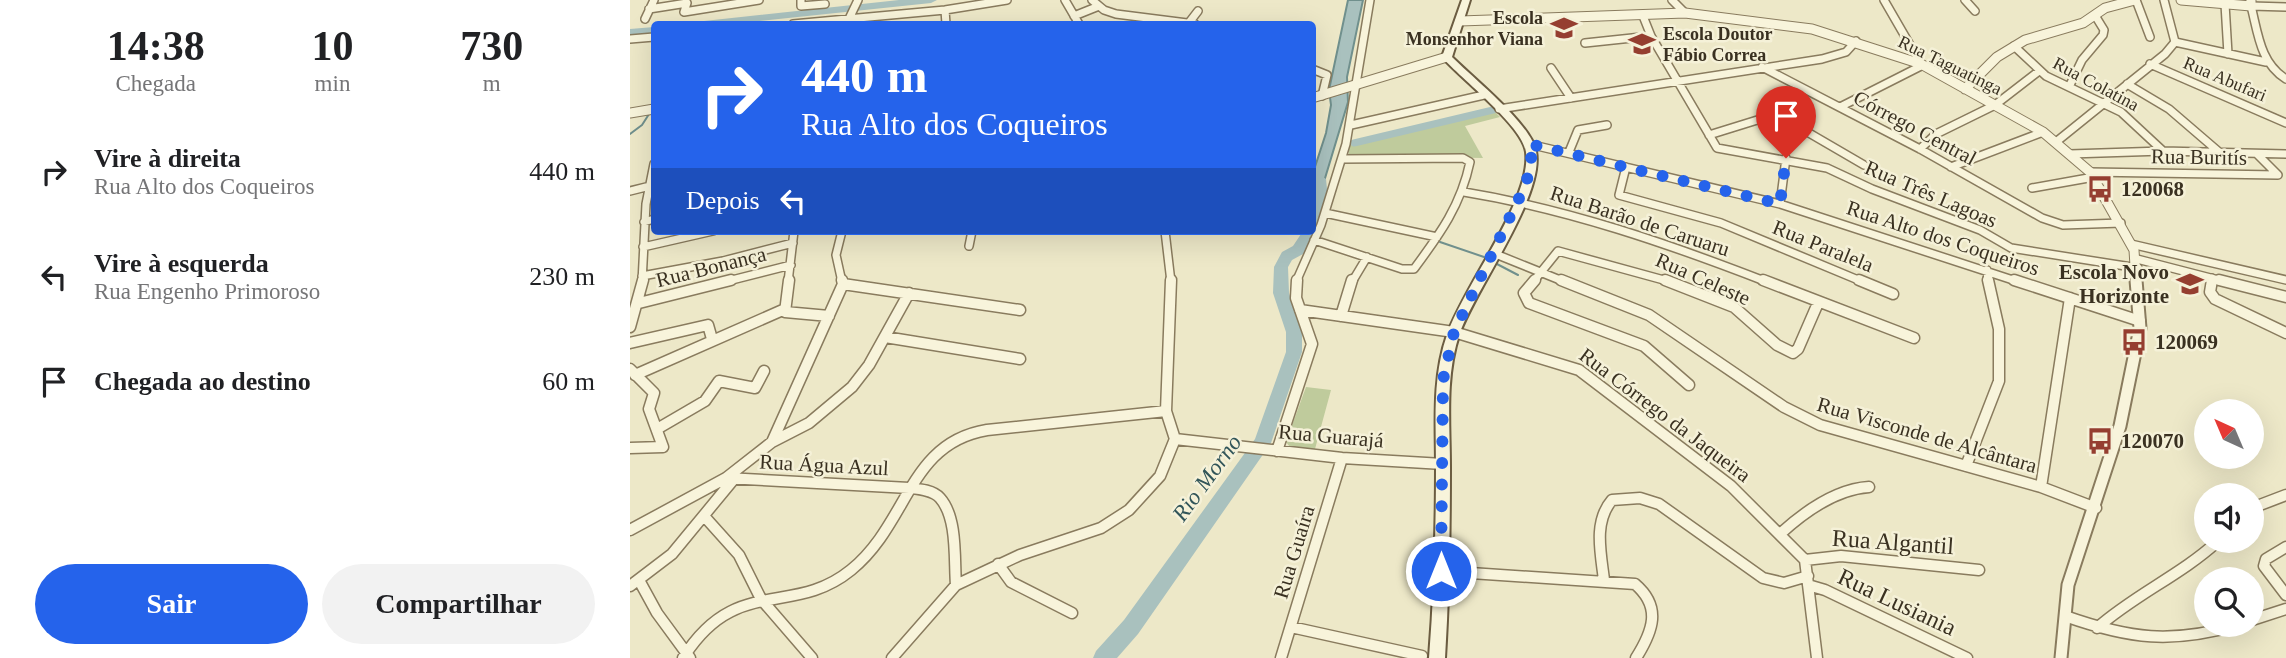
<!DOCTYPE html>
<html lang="pt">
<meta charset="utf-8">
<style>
:root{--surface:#fff;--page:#f2f2f2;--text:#202124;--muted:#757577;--accent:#2563eb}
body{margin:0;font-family:"Times New Roman",serif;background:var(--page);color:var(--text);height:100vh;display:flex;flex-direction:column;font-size:26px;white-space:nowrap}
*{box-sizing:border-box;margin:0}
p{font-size:23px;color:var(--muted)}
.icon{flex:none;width:38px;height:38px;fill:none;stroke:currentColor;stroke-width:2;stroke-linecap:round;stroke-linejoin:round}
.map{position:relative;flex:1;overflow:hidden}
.sheet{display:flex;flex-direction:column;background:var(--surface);width:630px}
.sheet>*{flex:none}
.hud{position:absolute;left:21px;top:21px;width:665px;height:214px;border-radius:7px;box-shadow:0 7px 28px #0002;background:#2563eb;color:#fff;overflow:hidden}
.needle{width:46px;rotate:316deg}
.tools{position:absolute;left:1564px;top:399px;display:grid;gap:14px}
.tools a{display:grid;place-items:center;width:70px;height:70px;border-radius:50%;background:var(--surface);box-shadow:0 7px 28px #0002;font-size:35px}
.pin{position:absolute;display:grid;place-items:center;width:60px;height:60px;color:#fff;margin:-72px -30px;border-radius:50% 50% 50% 0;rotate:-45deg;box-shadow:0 0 7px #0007}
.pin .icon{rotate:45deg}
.me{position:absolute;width:77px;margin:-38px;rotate:0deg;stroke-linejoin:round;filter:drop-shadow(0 0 5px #0008)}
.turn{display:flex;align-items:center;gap:24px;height:147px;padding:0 35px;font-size:32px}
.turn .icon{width:91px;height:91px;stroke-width:2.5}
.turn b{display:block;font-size:49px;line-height:60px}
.then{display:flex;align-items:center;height:66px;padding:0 35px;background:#0003;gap:14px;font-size:26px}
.eta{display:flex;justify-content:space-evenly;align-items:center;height:119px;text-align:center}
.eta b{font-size:42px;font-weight:700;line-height:49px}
.primary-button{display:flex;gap:14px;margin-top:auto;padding:14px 35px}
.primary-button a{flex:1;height:80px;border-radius:42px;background:var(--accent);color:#fff;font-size:28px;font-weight:700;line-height:80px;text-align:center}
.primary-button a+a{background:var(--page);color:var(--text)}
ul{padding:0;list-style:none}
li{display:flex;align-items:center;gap:21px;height:105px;padding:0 35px}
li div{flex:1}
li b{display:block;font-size:26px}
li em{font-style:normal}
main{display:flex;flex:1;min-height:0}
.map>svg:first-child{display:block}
.green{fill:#bfcb9c}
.water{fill:#a9c1be;stroke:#70908d;stroke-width:2}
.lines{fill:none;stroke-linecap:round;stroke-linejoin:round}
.stream{stroke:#70908d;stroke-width:2}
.canal{stroke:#a9c1be;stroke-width:7}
.river{fill:#a9c1be;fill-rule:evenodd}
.minor-far1-casing{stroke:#897b5e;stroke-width:10}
.minor-casing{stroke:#897b5e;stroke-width:13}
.tertiary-far1-casing{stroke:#897b5e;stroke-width:11}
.tertiary-casing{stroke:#897b5e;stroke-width:15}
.secondary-casing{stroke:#6b5c41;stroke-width:4}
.minor-far1{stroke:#f8f4db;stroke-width:7}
.minor{stroke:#f8f4db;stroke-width:10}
.tertiary-far1{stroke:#f8f4db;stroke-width:9}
.tertiary{stroke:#f8f4db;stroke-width:11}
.secondary{fill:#f8f4db;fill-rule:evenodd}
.route{stroke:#2563eb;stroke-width:12;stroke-dasharray:0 21.6}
.labels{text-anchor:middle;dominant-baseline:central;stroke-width:5;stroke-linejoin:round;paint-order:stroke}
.far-poi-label{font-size:18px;font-weight:bold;fill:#3a3121;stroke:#f5f1d8;text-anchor:end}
.far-street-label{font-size:18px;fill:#3a3121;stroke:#f5f1d8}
.street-label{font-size:21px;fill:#3a3121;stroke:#f5f1d8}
.poi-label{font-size:21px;font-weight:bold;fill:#3a3121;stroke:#f5f1d8;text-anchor:start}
.water-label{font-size:23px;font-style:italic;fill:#315559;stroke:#f5f1d8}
.near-street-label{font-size:24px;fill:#3a3121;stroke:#f5f1d8}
</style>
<main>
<section class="sheet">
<div class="eta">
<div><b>14:38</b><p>Chegada</p></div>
<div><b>10</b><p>min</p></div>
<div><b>730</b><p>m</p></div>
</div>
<ul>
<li><svg class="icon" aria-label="right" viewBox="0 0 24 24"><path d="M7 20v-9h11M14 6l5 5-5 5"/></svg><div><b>Vire à direita</b><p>Rua Alto dos Coqueiros</p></div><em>440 m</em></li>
<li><svg class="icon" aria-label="left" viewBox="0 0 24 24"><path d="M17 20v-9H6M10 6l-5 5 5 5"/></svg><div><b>Vire à esquerda</b><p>Rua Engenho Primoroso</p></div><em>230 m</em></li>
<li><svg class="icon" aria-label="arrive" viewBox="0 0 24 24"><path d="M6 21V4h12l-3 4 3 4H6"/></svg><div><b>Chegada ao destino</b></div><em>60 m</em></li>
</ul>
<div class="primary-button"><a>Sair</a><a>Compartilhar</a></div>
</section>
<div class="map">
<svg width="1656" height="658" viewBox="0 0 1656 658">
<rect width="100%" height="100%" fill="#ede8c8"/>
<path class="green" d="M863 110 870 117 835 126 853 158 719 156 718 142Z
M676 387 701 390 685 449 660 447 656 442Z"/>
<path class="water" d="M718 0H733L717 77 718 102 683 218V173L696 133 701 105 699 90Z"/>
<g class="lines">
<path class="stream" d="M0 134 12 125 21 111
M810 242 854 257
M865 263 888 275"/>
<path class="canal" d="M724 143 863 110"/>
<path class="river" d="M269 0H307L301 3 102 24H68L74 21Z
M24 27V33L0 37V29Z
M689 174 696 179 698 199 687 231 673 254 662 260 658 267 659 293 672 332V352L641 443 508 634 487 658H463L466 651 494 620 625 439 656 352V332L643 293 644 267 652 252 663 246 673 231H682V178Z"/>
<defs>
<path id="minor-far1" d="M171 0V6L195 4
M435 0 449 24
M462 0 474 10 486 14 565 24
M1042 0 1055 13
M1254 0 1291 64
M1335 0 1345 11
M1506 0 1520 37
M1534 0 1545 42
M1595 4 1598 54
M1656 7 1621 6C1628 33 1630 63 1656 79
M19 9 57 3 54 12 129 0
M315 10 316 24
M444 16 469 6
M1013 16 1021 36 1087 148 1197 168 1242 189 1350 230 1381 248 1508 268
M15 19 24 0
M217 23 228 0
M163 24 315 10 377 0
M558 24 568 11
M0 39 24 37
M1545 42 1636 62
M955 43 1021 36
M1384 46 1416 76 1491 112 1533 151
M1520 64 1656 123
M1132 67 1290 149 1412 218 1433 225 1491 223
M921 68 941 98
M682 69 697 75 692 96
M1497 84 1539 109 1589 152
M1439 87 1452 60 1473 35 1474 30 1466 17
M1210 107 1293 65
M869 109 1192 59 1216 52 1226 41
M721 125 854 95
M1079 135 1137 117 1155 119 1234 165
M1426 142 1535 54 1545 42
M899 144 1150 204 1389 282
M1290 149 1306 134 1365 105 1409 71
M939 152 948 130 977 125
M1440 154 1533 151 1656 154
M996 167 989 195 1091 223 1233 282
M1321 167 1413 132
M1460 172 1648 175 1627 154
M1402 188 1464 177
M0 191 16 187
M834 192C938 209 1039 244 1137 282
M1150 204 1156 158
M695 213 807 237
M14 222 24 219
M212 231 206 255 212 282
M535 231 541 282
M684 240 772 269H784C810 234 831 205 840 162L833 158 712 159
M1501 244 1656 280
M339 246 342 231
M13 247 83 231
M863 253 935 282
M1507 259 1596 282
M1357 270 1358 282
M12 276 93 261 163 243
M12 282 16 204 24 164
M94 282 161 265
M158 282 164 231
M666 282 691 225 716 144 740 0
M722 282 737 257
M903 282 928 251 1041 282
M1581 282 1582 278"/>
<path id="minor" d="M159 280 155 312 199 316
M905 280 894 293 899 303 1014 346 1059 385
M931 280 1019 315 1154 407 1190 425 1411 487 1466 508
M1035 280 1104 307 1147 345 1163 353 1168 349 1188 303
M1133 280 1284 338
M1229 280 1263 294
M1384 280 1510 321
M1582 280 1580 292 1585 299 1656 333
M1589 280 1656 297
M213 284 390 310
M9 303 101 280
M670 310 824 332 949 370 1101 486 1175 560 1187 658
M711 316 722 280
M0 327 13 280
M255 337 390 359
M0 343 78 325 82 339
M0 369 24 393 19 409 33 447 0 448
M5 375 155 309
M27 429 75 401 89 381 125 388 134 371
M545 439 712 458 813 464
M142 442 213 284 212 280
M647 451 682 344 666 298 667 280
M1336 466 1369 381V329L1358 280
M96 478 279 488C289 489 303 490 310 498 328 518 324 561 326 585
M1411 487 1440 298
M1622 508 1656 495
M74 516 109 555 131 599 182 658
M0 530 96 478 142 442 179 423 222 387 239 365 279 293
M1150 534C1174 512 1207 489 1239 487
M1656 547 1636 559 1634 566 1656 595
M1175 560 1211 556 1349 570
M368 564 381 582 442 613
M811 571 1005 584C1032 607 1023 631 1006 658
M974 580C971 554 963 522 982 500L1010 498 1029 504 1133 578 1154 583 1178 576
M10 582 27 613 60 658
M1178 585 1195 590 1337 658
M0 586 42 554 103 480
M1435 616C1500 639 1541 644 1608 625
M1622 620 1656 609
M661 627 792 656
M1467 628C1504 595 1551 575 1588 541
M53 658C106 574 162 618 221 570 279 523 278 443 357 430L536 411
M262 658 326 585 390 555 471 528 499 510 530 476 545 439 536 411 541 280
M651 658 712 458"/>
<path id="tertiary-far1" d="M1551 0 1621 6V0
M830 21 1055 13 1182 29 1291 64 1413 132 1460 172 1504 250 1506 282
M1335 89 1367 57 1395 40 1453 23 1475 8 1505 0
M682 98 817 57
M0 113 24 109"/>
<path id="tertiary" d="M1431 658 1438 585 1490 426 1510 328 1506 280"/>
<path id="secondary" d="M832 0H840L822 57C842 77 901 124 906 151 915 196 845 289 829 335 815 378 820 423 820 467 820 531 819 594 815 658H799C804 595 806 531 806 467 806 423 802 378 817 335 833 287 902 199 896 152 892 125 831 79 812 57Z"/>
</defs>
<use href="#minor-far1" class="minor-far1-casing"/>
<use href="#minor" class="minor-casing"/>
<use href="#tertiary-far1" class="tertiary-far1-casing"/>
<use href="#tertiary" class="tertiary-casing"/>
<use href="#secondary" class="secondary-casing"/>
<use href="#minor-far1" class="minor-far1"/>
<use href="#minor" class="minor"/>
<use href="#tertiary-far1" class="tertiary-far1"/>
<use href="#tertiary" class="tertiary"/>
<use href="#secondary" class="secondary"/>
</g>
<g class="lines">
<path class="route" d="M811 571 813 380 824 332 895 186 902 163 899 144 1150 204 1156 158"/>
</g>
<defs>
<symbol id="school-bare" viewBox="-9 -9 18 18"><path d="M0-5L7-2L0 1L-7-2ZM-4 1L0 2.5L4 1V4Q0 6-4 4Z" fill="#953e30" stroke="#f5f1d8" stroke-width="2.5" paint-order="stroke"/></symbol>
<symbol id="bus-bare" viewBox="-9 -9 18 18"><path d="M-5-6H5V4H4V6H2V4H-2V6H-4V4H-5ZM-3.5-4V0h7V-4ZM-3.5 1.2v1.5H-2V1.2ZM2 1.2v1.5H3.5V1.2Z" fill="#953e30" stroke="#f5f1d8" stroke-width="2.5" paint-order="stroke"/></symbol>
</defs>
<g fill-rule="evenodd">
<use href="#school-bare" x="915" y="9" width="38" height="38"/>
<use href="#school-bare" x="993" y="25" width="38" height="38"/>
<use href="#bus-bare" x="1451" y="170" width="38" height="38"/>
<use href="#school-bare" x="1541" y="265" width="38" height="38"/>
<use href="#bus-bare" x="1485" y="323" width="38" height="38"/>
<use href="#bus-bare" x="1451" y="422" width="38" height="38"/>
</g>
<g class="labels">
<g class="far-poi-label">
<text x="913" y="18">Escola<tspan x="913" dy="21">Monsenhor Viana</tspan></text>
<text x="1033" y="34" text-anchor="start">Escola Doutor<tspan x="1033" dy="21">Fábio Correa</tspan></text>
</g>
<g class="far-street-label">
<text transform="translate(1320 65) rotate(26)">Rua Taguatinga</text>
<text transform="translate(1595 79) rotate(23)">Rua Abufari</text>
<text transform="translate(1466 84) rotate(28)">Rua Colatina</text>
</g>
<g class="street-label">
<text transform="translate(1285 128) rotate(28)">Córrego Central</text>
<text transform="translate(1569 157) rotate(1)">Rua Buritís</text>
<text transform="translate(1301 194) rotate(23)">Rua Três Lagoas</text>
<text transform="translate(1010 221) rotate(18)">Rua Barão de Caruaru</text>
<text transform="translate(1313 238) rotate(18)">Rua Alto dos Coqueiros</text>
<text transform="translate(1193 246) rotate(22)">Rua Paralela</text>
<text transform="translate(81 267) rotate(-14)">Rua Bonança</text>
<text transform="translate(1073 279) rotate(24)">Rua Celeste</text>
<text transform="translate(1035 415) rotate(37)">Rua Córrego da Jaqueira</text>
<text transform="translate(1297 435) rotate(16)">Rua Visconde de Alcântara</text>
<text transform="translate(701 436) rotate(5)">Rua Guarajá</text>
<text transform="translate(194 465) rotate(3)">Rua Água Azul</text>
<text transform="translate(664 552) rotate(-73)">Rua Guaíra</text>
</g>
<g class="poi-label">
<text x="1491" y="189">120068</text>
<text x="1539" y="272" text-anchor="end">Escola Novo<tspan x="1539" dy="24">Horizonte</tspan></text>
<text x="1525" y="342">120069</text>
<text x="1491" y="441">120070</text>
</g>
<g class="water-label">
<text transform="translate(577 478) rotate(-54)">Rio Morno</text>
</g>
<g class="near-street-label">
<text transform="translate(1263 542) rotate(4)">Rua Algantil</text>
<text transform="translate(1267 602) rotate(25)">Rua Lusiania</text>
</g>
</g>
</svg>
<div class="tools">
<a><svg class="needle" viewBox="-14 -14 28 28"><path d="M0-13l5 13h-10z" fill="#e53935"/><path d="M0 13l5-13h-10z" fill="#757577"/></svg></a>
<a><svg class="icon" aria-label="sound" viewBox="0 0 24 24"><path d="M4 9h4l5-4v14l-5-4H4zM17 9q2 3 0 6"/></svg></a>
<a><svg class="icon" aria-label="search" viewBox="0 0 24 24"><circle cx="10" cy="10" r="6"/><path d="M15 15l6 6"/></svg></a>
</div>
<div class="pin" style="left:1156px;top:158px;background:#d93025"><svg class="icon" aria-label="arrive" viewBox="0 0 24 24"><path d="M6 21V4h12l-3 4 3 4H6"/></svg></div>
<svg class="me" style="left:811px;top:571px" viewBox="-20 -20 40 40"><circle r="17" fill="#2563eb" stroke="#fff" stroke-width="3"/><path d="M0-11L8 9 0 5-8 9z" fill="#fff"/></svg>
<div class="hud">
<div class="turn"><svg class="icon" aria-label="right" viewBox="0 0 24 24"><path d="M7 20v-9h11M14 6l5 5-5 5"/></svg><div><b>440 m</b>Rua Alto dos Coqueiros</div></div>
<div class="then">Depois<svg class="icon" aria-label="left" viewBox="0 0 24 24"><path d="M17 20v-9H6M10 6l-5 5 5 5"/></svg></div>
</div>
</div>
</main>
